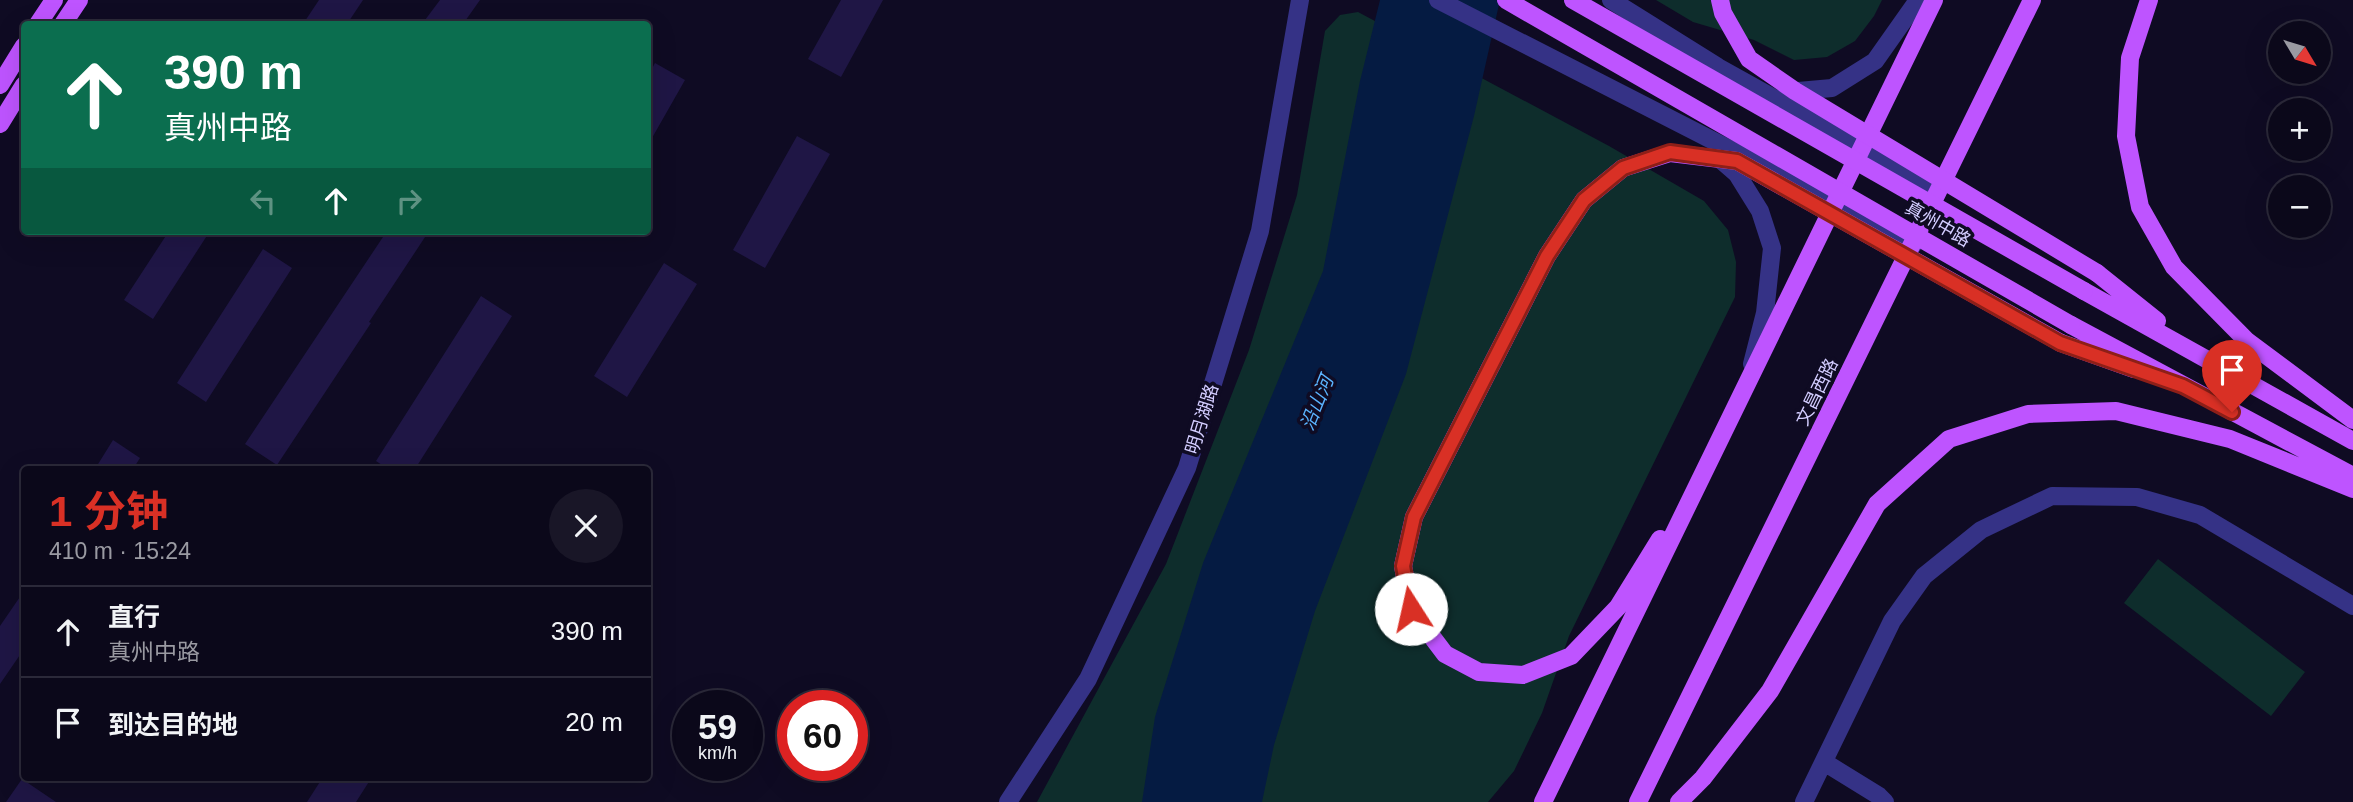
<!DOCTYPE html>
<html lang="zh">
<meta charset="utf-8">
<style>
:root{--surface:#0b081a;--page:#191627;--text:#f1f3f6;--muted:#9a9aa2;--line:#2b2939;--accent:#d93025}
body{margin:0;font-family:Arial,"Noto Sans SC",sans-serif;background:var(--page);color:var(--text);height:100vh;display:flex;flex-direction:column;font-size:26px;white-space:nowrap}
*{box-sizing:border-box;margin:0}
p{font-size:23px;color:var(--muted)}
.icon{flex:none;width:38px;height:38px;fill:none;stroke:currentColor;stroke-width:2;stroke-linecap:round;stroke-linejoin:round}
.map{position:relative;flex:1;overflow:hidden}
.sheet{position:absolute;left:21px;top:466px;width:630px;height:315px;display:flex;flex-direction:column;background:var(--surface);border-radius:7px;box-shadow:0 7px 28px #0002,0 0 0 2px var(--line)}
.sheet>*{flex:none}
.top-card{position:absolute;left:21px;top:21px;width:630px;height:214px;border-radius:7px;box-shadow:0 7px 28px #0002,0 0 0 2px var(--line);background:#0b6e4f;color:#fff;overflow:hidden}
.needle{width:46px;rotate:128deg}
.fabs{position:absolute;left:2268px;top:21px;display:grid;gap:14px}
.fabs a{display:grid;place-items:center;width:63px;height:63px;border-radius:50%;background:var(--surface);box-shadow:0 7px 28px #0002,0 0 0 2px var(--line);font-size:35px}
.speed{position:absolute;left:672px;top:690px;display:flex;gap:14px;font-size:35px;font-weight:700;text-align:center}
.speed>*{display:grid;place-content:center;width:91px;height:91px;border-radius:50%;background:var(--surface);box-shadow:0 7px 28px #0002,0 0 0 2px var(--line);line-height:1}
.speed small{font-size:18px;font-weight:400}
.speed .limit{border:10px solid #d22;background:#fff;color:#111}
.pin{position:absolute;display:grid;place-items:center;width:60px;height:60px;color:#fff;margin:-72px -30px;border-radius:50% 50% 50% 0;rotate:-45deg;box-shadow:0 0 7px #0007}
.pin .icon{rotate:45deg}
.me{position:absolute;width:77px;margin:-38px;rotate:350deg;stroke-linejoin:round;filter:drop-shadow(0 0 5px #0008)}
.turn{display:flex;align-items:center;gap:24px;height:147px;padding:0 28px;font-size:32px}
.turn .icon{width:91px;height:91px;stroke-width:2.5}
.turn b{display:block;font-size:49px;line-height:60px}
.lanes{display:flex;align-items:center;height:66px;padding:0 28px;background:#0003;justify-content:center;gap:35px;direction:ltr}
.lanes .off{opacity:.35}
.round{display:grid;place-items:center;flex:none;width:74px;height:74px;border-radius:37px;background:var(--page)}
.head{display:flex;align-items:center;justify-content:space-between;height:119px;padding:0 28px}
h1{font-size:42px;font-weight:700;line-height:52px;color:var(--accent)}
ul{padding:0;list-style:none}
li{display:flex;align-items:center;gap:21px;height:91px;padding:0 28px;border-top:2px solid var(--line)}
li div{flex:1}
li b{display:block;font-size:26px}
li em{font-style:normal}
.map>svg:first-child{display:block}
.green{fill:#0e2d2c}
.water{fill:#051b42}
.building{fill:#1f1645}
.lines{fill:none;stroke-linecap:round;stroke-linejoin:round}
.minor{stroke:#353286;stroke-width:18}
.major{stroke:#be54ff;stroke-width:18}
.major-bridge{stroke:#be54ff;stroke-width:18}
.route-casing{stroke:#8d1f18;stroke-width:18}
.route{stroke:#d93025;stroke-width:12}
.labels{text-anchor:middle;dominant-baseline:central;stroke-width:7;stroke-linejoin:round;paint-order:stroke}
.street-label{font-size:18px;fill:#d3cdff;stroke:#0f0b23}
.water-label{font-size:19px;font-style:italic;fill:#5bb4ff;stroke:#0f0b23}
</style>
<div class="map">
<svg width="2353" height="802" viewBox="0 0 2353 802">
<rect width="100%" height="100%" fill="#0f0b23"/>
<path class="green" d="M1656 0H1882L1874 16 1855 41 1827 57 1794 60 1754 40 1693 22Z
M1358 12 1609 146 1704 201 1728 230 1736 262 1735 297 1569 636 1542 713 1514 771 1488 802H1037L1166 564 1249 350 1297 195 1325 31 1340 15Z
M2158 559 2305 672 2271 716 2124 603Z"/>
<path class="water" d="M1380 0H1500L1474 116 1406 374 1315 611 1274 745 1262 802H1142L1155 717 1203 563 1323 271 1360 81Z"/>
<path class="building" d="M319 0H363L347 24H303Z
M440 0H480L463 24H422Z
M841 0H883L841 77 808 59Z
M655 63 685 80 648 145V76Z
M797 136 830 154 765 268 733 250Z
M169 231H210L153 319 124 300Z
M387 231H429L369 322 371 323 277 465 245 444Z
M263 249 292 268 206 402 177 383Z
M664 263 697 284 627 397 594 376Z
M481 296 512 316 415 469H388L376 461Z
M113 440 140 458 133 469H95Z
M24 591V649L0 684V626Z
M323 777H372L356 802H307Z
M22 779 56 802H6Z"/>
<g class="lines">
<path class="minor" d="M1438 0 1835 203 1913 245
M1611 0 1718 67 1862 147 1937 193
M1787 92 1832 88 1875 61 1918 0
M1714 154 1737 174 1760 211 1772 248 1765 313 1752 364
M1824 762 1879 796 1885 802
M1008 802 1088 679 1187 468 1260 231 1300 0
M1804 802 1892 621 1924 576 1981 530 2052 496 2137 497 2200 515 2353 606"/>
<path class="major" d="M2149 0 2130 58 2126 136 2140 207 2174 267 2247 341 2353 420
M38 24 54 0
M63 24 79 0
M0 85 24 46
M0 124 24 85
M2097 273 2157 321
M2084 291 2353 441
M2071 325 2353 476
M2061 343 2134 369
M1411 609 1445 654 1479 672 1523 675 1571 656 1618 607 1660 539
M1543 802 1934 0
M1638 802 2032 0
M1679 802 1703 778 1770 691 1877 504 1949 439 2028 414 2116 411 2230 439 2353 489"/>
<path class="major-bridge" d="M1506 0 2071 325
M1573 0 2084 291
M1720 0 1723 13 1749 59 1795 91 2097 273
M1411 609 1403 566 1414 517 1547 256 1584 200 1623 168 1670 153 1737 161 2061 343"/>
</g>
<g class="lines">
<defs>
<path id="route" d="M1411 609 1403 566 1414 517 1547 256 1584 200 1623 168 1670 152 1737 161 2060 343 2183 386 2232 412"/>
</defs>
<use href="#route" class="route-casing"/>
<use href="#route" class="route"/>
</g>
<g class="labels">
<g class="street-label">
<text transform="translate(1938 224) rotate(30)">真州中路</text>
<text transform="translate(1817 392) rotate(-64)">文昌西路</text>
<text transform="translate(1202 419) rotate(-73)">明月湖路</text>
</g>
<g class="water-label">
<text transform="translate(1317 403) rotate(-68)">沿山河</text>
</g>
</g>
</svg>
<div class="fabs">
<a><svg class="needle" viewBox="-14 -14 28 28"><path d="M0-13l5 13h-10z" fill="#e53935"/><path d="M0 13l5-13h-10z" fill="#9a9aa2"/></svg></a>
<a>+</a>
<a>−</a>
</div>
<div class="speed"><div>59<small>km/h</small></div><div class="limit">60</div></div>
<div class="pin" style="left:2232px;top:412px;background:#d93025"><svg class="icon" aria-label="arrive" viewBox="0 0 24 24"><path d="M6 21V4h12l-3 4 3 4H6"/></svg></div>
<svg class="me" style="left:1411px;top:609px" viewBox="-20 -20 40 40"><circle r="19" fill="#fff"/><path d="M0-13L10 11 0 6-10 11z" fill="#d93025"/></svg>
<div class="top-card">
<div class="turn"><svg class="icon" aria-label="ahead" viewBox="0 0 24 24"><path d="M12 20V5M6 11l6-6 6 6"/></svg><div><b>390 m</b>真州中路</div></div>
<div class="lanes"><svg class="icon off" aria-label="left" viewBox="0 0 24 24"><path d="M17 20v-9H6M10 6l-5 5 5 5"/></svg><svg class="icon" aria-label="ahead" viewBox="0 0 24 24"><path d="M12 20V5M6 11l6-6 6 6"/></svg><svg class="icon off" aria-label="right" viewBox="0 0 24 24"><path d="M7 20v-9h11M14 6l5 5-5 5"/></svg></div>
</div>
<section class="sheet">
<div class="head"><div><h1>1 分钟</h1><p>410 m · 15:24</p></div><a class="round"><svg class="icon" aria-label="close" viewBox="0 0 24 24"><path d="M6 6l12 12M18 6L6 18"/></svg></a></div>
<ul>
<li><svg class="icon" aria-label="ahead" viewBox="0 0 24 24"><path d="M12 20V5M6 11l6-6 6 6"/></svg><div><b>直行</b><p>真州中路</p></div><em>390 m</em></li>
<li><svg class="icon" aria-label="arrive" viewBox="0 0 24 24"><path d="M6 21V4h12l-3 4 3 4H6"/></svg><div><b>到达目的地</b></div><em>20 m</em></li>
</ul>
</section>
</div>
